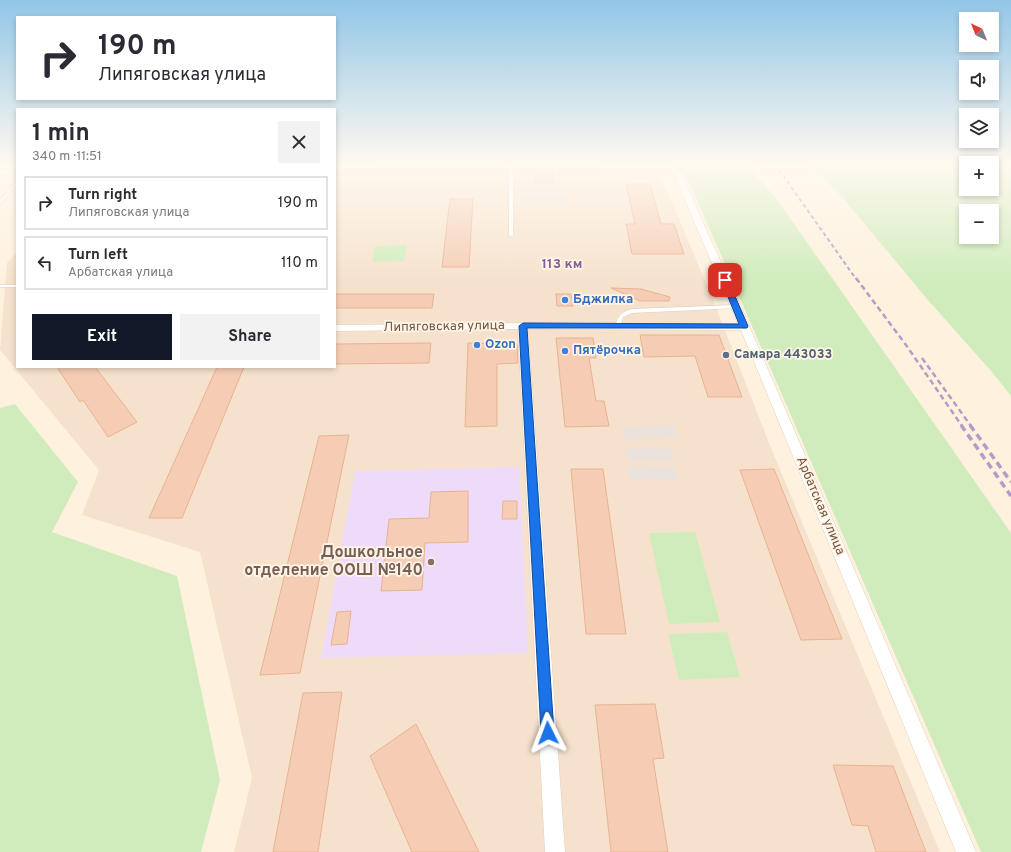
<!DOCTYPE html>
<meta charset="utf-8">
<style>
:root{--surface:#fff;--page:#f2f2f3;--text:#2b2b33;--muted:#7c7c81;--line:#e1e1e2;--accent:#111827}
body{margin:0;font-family:Overpass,sans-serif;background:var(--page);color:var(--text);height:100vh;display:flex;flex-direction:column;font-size:15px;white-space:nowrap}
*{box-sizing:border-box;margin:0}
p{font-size:13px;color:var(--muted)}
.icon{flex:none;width:22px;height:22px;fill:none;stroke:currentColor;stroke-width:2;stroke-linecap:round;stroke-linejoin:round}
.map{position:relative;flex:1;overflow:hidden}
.sheet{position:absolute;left:16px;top:108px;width:320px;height:260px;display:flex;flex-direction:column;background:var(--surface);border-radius:0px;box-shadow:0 2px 6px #0003}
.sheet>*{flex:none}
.top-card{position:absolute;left:16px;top:16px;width:320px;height:84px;border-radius:0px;box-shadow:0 2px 6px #0003;background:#fff;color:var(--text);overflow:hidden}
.needle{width:26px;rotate:317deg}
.controls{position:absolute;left:959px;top:12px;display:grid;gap:8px}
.controls a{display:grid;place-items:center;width:40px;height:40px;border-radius:0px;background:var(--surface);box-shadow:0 2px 6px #0003;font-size:20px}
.pin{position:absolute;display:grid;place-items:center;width:34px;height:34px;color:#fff;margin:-17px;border-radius:8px;box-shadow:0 2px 6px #0006}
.me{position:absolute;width:44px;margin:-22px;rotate:357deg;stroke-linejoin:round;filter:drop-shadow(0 0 3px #0008)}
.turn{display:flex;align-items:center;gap:14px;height:84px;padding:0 16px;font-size:18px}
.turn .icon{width:52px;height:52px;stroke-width:2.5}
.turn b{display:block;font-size:28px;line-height:34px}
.round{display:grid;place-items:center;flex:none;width:42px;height:42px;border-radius:0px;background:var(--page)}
.head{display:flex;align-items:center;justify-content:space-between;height:68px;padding:0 16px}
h1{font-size:24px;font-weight:700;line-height:30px}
.button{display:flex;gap:8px;margin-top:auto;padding:8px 16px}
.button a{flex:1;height:46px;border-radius:0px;background:var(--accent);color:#fff;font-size:16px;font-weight:700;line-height:46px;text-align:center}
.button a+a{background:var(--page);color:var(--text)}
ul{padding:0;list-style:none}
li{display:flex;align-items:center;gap:12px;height:54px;margin:0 8px 6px;padding:0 8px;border:2px solid var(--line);border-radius:0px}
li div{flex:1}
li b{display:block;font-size:15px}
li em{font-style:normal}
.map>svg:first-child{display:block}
.residential{fill:#f6e2cc}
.industrial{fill:#ebe2db}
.education{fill:#eedbfa}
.green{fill:#d0ecbc;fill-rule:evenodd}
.building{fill:#f5cdb4;stroke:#e9b293}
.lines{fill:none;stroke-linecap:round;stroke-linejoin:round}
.lane-casing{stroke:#e4cebd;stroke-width:1}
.street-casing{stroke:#e4cebd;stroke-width:1}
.lane{fill:#fff;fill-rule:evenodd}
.street{fill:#fff;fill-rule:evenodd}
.rail-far2{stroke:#b39dc7;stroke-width:2;stroke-dasharray:4 3;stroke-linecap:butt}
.rail-far1{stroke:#b39dc7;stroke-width:2.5;stroke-dasharray:5.5 3.5;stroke-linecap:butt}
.rail{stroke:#b39dc7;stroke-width:3.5;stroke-dasharray:7 4.5;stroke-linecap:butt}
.route{fill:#1a73e8;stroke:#114b97}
.shop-dot{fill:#3f7fe0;stroke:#fff5e6;stroke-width:1.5}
.service-dot{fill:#5c6f8a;stroke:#fff5e6;stroke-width:1.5}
.education-dot{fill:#8d6e63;stroke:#fff5e6;stroke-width:1.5}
.labels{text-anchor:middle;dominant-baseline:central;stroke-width:3.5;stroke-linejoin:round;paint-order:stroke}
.shop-label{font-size:13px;font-weight:bold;fill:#366cbe;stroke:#fff5e6;text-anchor:start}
.street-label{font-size:13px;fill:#755545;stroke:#fff5e6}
.service-label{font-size:13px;font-weight:bold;fill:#4e5e75;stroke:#fff5e6;text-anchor:start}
.far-district-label{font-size:14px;font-weight:bold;fill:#855f9a;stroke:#fff5e6}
.near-education-label{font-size:16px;font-weight:bold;fill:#785e54;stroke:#fff5e6;text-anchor:end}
</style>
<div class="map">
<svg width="1011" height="852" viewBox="0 0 1011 852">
<rect width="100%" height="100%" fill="#fef1de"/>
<path class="residential" d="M534 164H574L661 176 711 295 771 448 940 852H234L252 778 200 552 82 515 99 470 0 350 7 263 17 252V367H335V168Z"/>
<path class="industrial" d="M561 168 567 203H522L520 190 536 189 534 169Z
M674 425 678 437 625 440 622 427Z
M625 447H671L674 461H627Z
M627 466 675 467 678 480H629Z"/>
<path class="education" d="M519 467 528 653 321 658 355 471Z"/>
<path class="green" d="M675 164H746L778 201 1011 533V852H981L691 186Z
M809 164H966V189H992V164H1011V396L992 372 927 299 844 199ZM966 211H992V237H966Z
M407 245 404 261 372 262 375 246Z
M15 404 78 482 52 532 177 576 220 780 201 852H0V408Z
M695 532 720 622 669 624 649 533Z
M727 632 740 677 679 680 668 634Z"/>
<path class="building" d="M538 168 546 171 552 170 554 183H535Z
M626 184H650L661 224H674L684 254H632L626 224H635Z
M450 199H473L469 267H442Z
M611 288 641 289 670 297 669 301H640Z
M335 294H434L432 308H335Z
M556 294H571L573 306H557Z
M640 335H719L742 397H708L695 356 644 357Z
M556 338H593L596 358H589L596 401H604L609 426 565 427Z
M431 343 429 363 335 364V344Z
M468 343 517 344 518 363 497 364V426L465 427Z
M57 367H95L137 422 108 437 83 400 80 402Z
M217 367H244L182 518H149Z
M349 435 300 673 260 675 319 436Z
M571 469H603L626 634H586Z
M774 469 842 639 801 640 740 470Z
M468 491V542L425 543 422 590 381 591 389 519 429 518 431 492Z
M503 501H517V519H502Z
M351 611 347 644 331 645 337 612Z
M342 692 318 852H273L303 693Z
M655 704 664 758 653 759 668 852H611L595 705Z
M416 724 479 852H412L370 756Z
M833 765 893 766 926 852H876L868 826 852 825Z"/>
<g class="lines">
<defs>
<path id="lane" d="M509 164H513V235L511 236 509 235Z
M16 182H17V185L1 203H0V200Z
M0 285H17V287H0Z
M736 305 738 307V308L632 313 623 317 620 328 618 329 615 327C617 316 622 312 632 309Z"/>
<path id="street" d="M665 164H673L680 171 741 307 976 852H956L741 330 528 329 565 852H545L518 329 335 331V325L523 323 738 324 673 172Z
M17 169V173L0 174V170Z"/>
</defs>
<use href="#lane" class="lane-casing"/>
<use href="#street" class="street-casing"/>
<use href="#lane" class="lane"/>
<use href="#street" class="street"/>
<path class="rail-far2" d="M775 164 856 279"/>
<path class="rail-far1" d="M856 278 906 345 962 426
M922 358 971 426"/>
<path class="rail" d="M961 425 1011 496
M970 425 1011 482"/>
</g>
<linearGradient id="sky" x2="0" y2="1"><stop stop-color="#92c6e8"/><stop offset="0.58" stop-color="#fff9f0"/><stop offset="1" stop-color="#fff9f0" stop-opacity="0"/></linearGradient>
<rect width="1011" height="283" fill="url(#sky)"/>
<path class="route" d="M725 278 728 280 748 326 747 328H527L554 733 552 738 548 740 543 738 541 733 519 326 523 323 739 324 721 280Z"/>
<g class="shop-dot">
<circle cx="565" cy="300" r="4"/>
<circle cx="477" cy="345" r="4"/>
<circle cx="565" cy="351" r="4"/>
</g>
<circle class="service-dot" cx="726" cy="355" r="4"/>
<circle class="education-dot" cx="431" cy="562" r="4"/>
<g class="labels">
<g class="shop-label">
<text x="573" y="300">Бджилка</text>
<text x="485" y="345">Ozon</text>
<text x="573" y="351">Пятёрочка</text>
</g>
<g class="street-label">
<text transform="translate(444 327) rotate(-1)">Липяговская улица</text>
<text transform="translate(820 506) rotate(67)">Арбатская улица</text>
</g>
<g class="service-label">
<text x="734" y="355">Самара 443033</text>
</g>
<g class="far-district-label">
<text x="562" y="264">113 км</text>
</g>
<g class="near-education-label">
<text x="423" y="553">Дошкольное<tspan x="423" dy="18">отделение ООШ №140</tspan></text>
</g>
</g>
</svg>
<div class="controls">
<a><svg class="needle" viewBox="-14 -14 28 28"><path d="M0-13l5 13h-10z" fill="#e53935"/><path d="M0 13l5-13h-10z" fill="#7c7c81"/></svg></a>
<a><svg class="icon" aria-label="sound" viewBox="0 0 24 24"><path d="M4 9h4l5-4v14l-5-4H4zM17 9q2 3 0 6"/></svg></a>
<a><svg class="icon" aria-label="layers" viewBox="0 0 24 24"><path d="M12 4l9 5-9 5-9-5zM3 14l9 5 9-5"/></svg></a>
<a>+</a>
<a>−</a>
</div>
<div class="pin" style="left:725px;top:280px;background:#d93025"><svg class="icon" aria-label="arrive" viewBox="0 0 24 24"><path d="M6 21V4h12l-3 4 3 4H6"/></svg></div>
<svg class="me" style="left:548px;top:733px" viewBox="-20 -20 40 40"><path d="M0-17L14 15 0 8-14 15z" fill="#1a73e8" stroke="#fff" stroke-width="4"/></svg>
<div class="top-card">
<div class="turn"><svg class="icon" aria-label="right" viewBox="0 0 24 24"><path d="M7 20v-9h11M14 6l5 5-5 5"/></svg><div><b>190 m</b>Липяговская улица</div></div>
</div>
<section class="sheet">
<div class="head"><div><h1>1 min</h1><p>340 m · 11:51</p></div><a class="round"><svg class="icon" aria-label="close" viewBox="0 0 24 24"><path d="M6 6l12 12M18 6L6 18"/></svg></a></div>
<ul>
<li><svg class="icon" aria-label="right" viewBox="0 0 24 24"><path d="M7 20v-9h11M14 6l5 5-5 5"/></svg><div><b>Turn right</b><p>Липяговская улица</p></div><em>190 m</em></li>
<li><svg class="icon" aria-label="left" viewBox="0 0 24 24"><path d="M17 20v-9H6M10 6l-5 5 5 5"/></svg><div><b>Turn left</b><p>Арбатская улица</p></div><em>110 m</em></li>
</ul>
<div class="button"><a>Exit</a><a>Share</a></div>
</section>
</div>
